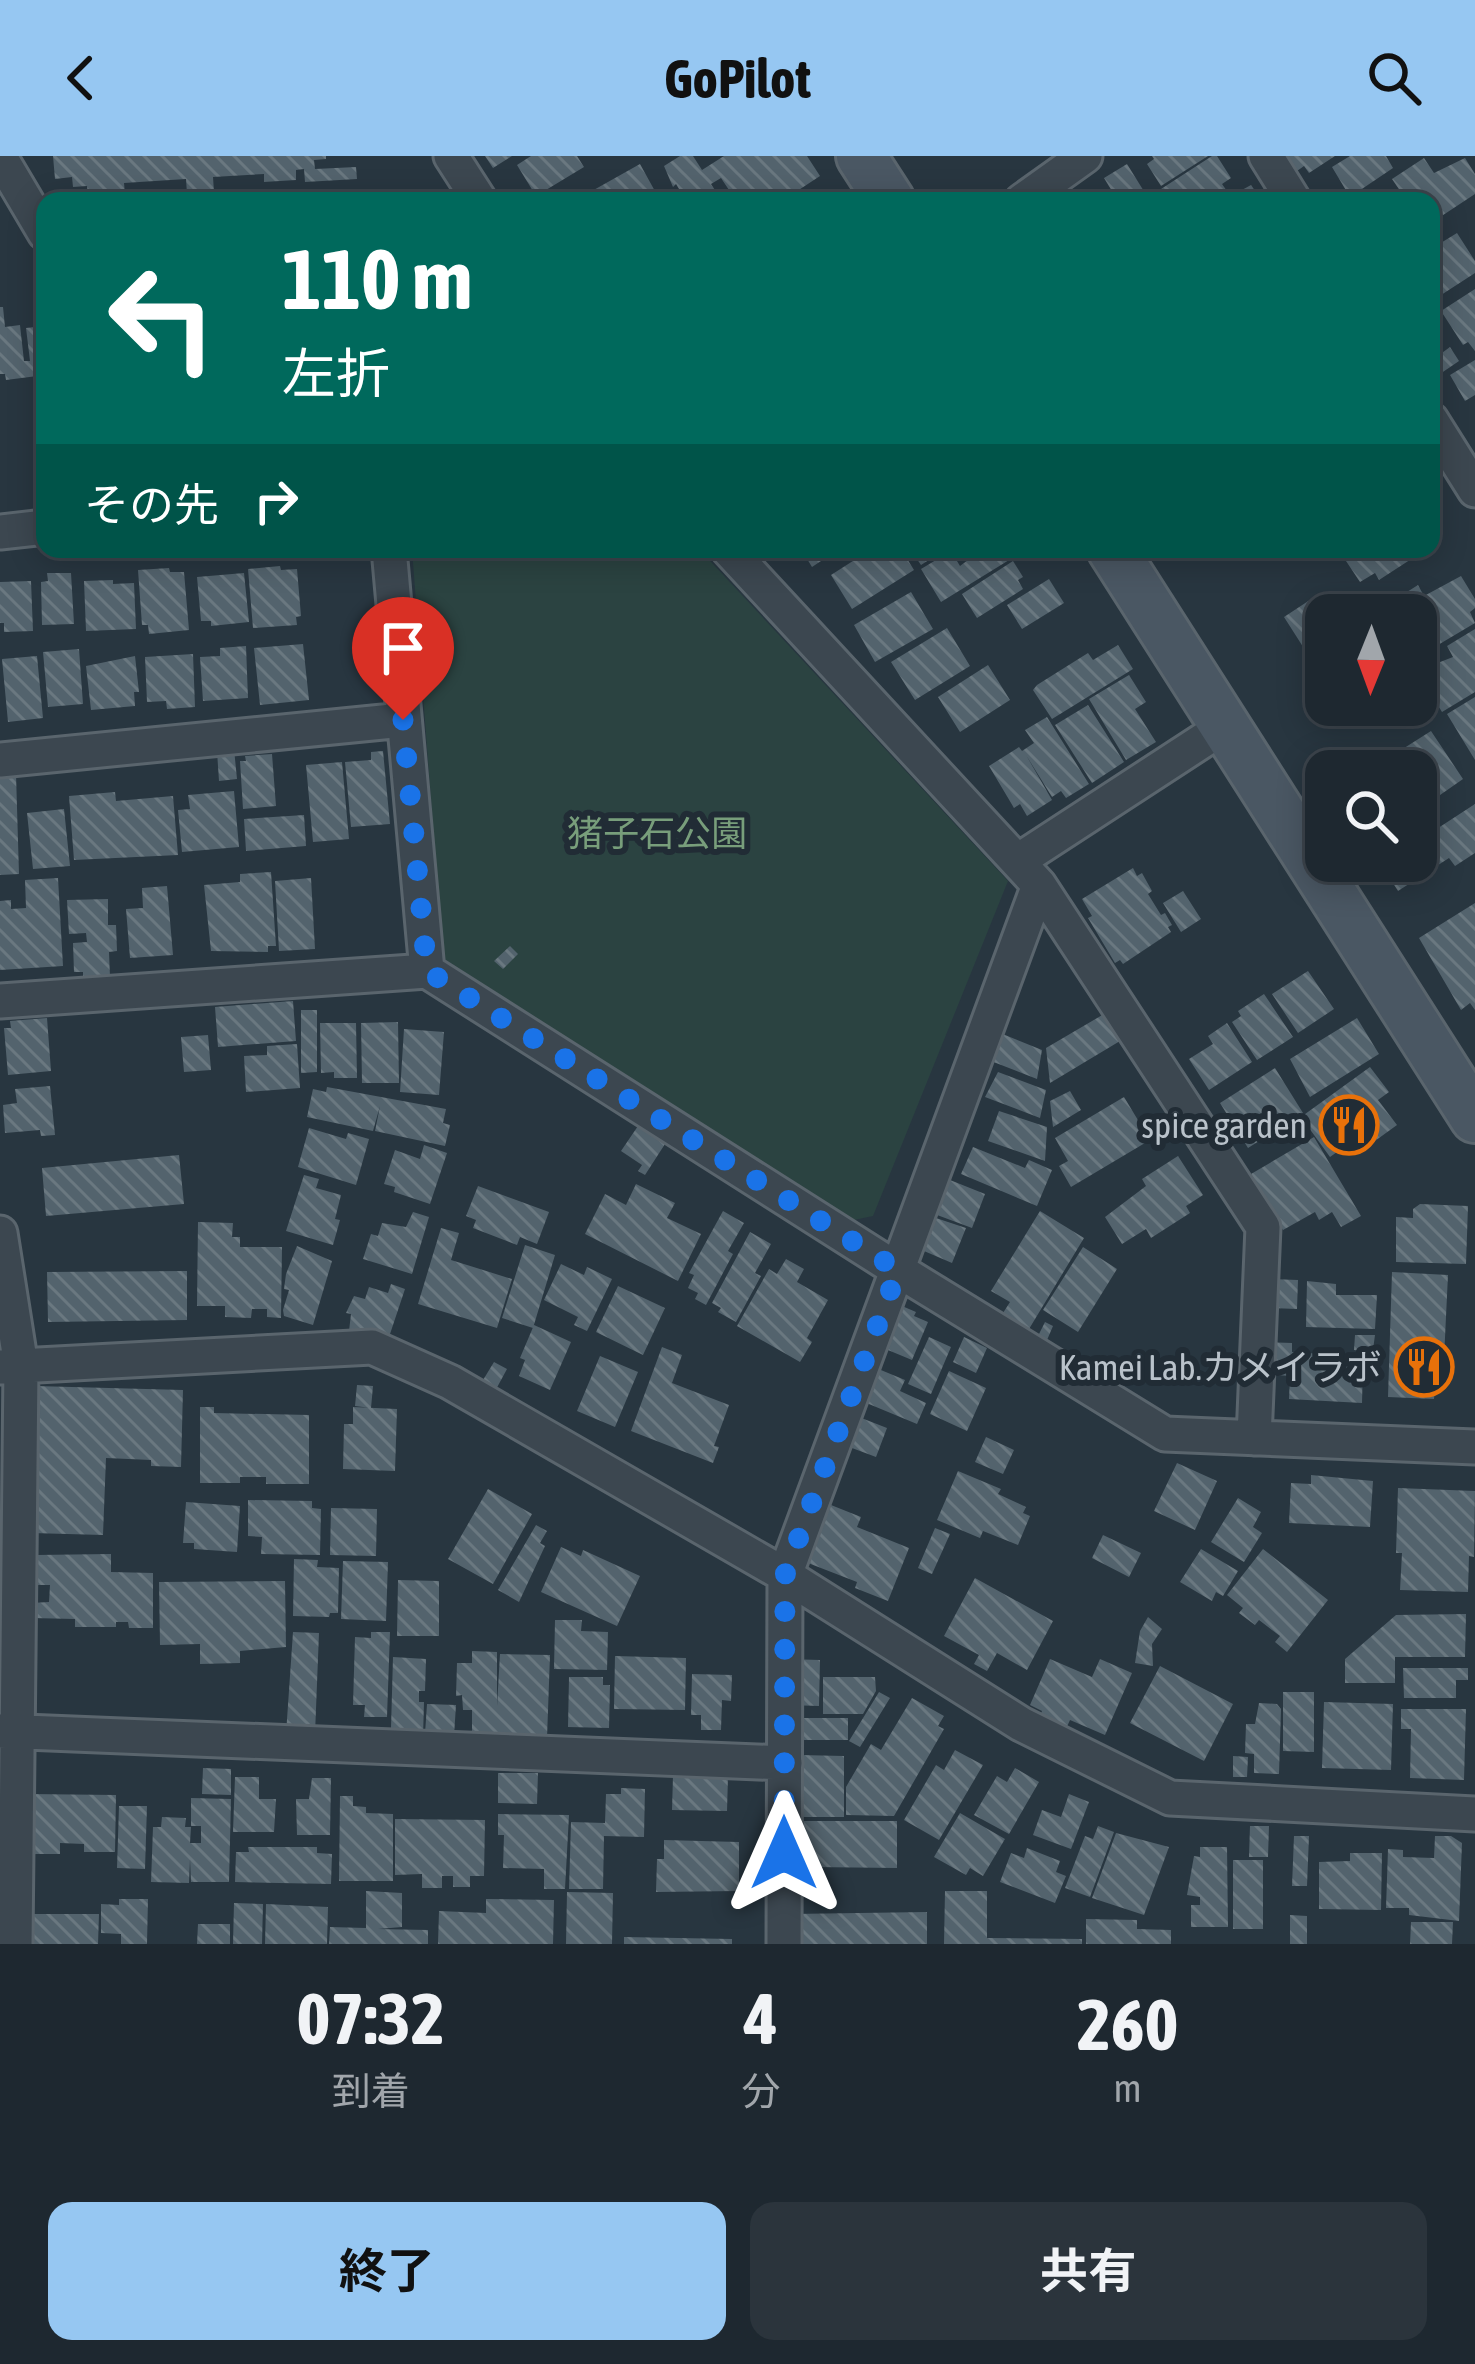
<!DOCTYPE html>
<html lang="ja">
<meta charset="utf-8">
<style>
:root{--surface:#1e2830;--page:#2b343c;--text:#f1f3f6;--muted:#a1a6ab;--line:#3c444c;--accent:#96c7f2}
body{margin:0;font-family:"Asap Condensed","Noto Sans JP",sans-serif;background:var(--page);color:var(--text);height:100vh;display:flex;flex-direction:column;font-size:45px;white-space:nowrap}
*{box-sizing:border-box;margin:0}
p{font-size:39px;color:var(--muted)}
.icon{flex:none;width:66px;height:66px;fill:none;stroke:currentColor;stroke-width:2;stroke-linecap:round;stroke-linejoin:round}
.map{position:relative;height:1788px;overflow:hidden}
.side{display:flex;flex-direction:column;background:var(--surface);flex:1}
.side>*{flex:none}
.guide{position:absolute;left:36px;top:36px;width:1404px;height:366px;border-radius:24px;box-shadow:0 6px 30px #0003,0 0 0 3px var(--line);background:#00695c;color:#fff;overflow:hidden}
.needle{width:78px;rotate:181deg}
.controls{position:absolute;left:1305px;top:438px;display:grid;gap:24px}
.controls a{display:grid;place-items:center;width:132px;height:132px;border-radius:24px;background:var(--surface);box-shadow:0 6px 30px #0003,0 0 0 3px var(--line);font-size:60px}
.pin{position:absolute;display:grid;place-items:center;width:102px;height:102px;color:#fff;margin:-123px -51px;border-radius:50% 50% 50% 0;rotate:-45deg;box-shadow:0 0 12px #0007}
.pin .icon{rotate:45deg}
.me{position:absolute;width:132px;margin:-66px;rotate:0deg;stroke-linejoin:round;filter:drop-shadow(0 0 9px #0008)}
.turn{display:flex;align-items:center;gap:42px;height:252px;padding:0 48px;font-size:54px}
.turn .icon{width:156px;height:156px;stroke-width:2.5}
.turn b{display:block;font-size:84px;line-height:102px}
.then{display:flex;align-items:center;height:114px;padding:0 48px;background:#0003;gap:24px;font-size:45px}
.eta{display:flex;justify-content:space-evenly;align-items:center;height:204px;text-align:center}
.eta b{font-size:72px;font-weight:700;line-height:84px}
.cta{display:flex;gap:24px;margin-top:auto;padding:24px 48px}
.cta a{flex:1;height:138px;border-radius:24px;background:var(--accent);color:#111;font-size:48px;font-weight:700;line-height:138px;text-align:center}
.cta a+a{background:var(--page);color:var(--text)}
header{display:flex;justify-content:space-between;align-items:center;height:156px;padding:0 48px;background:var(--accent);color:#111;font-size:54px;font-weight:700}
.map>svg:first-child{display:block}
.park{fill:#2b4341}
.building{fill:url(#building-back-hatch)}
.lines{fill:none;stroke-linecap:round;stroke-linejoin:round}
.street-casing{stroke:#5a656d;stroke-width:39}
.secondary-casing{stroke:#5a656d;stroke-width:54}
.street{stroke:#3c4750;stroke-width:33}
.secondary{stroke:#4a5763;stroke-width:48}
.route{stroke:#1a73e8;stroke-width:21;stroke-dasharray:0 37.8}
.labels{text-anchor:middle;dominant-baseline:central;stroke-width:12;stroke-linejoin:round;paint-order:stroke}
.park-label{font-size:36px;fill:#789e7b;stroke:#212c35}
.poi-label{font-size:36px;fill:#b9c2ca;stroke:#212c35;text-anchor:end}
</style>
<header><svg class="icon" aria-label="back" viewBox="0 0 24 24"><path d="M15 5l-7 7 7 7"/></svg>GoPilot<svg class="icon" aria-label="search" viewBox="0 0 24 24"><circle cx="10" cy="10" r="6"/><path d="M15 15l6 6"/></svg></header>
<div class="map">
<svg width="1475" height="1788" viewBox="0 0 1475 1788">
<defs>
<pattern id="building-back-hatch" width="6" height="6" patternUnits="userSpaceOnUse" patternTransform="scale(3)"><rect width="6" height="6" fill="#53636d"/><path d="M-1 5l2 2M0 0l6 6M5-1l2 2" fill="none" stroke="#6a7880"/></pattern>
</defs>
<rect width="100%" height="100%" fill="#283640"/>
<path class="park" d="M412 393H699L1008 725 873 1060 844 1066 443 802Z"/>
<path class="building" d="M53 0H326V3L314 4 315 13 356 11 357 23 305 26 304 13 296 14V24L264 26V18L213 21 214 36 187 38 186 23 124 27 125 38 88 41 87 30 73 31 72 21 55 23Z
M485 0H512L493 12Z
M531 0H577L584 11 536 40 517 9Z
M680 0H693L702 14 724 0H807L820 20 782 45H751L743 34 733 40 721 22 711 28 722 45H669L682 38 676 28 673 31 664 10Z
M1152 0H1208L1161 30 1147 8 1154 3Z
M1212 0H1217L1231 22 1222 28 1229 38 1218 45H1169L1161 33Z
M1287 0H1335L1309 17 1304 10 1297 15Z
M1350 0H1386L1393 12 1350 41 1332 11Z
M1424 2 1434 17 1465 2 1475 18V38L1431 67V45H1407L1392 23Z
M640 8 656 37 641 45H586L583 40Z
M1127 8 1150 45H1118L1104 22Z
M1251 29 1260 42 1255 45H1222Z
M1457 77 1475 105V117L1438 141 1431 130V93Z
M1475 133V195L1468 186 1463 189 1441 155Z
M0 151H3L5 171 20 169 24 205H30L26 172 44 170 45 219 6 224 5 218H0Z
M1450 191 1459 205 1437 220 1431 205Z
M1475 204V239L1465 245 1450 219Z
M801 393H839L812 411Z
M850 393H901L914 414 852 453 831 419 856 403Z
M910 393H946L921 409Z
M973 393H1015L1019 398 941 446 921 413 951 395 960 410 976 398Z
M1177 393H1201L1184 404Z
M1338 393H1416L1419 398 1379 424 1375 417 1360 426Z
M1013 405 1023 421 1018 424 1023 433 977 462 962 438Z
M280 410 281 414 297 413 301 460 296 461 297 469 253 472 248 413Z
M169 412 170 416H184L189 474 149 478 148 469H142L138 414Z
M47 417H71L74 468 42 469 41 426 48 425Z
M244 417 249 466 211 470V465H201L197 421Z
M1461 420 1475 443V452L1470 456 1475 467 1416 502V459H1383L1380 453 1418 429 1424 440Z
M1049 423 1064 447 1022 473 1007 449Z
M113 424V428L134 427 136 473 86 475 84 425Z
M31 425 33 475 4 476V467H0V426Z
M911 436 933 473 875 506 854 469Z
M1319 438 1327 451 1334 447 1342 459H1326V516L1321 519 1284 461Z
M947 472 970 510 915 544 891 506Z
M1475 473V536L1442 556 1417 515 1453 501 1447 490Z
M303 488 309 544 260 549 254 492Z
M1118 489 1133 513 1052 563 1033 534 1037 529 1088 497 1093 504Z
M246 490 248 542 203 545 200 501 220 500V492Z
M79 493 83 548 48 551 43 496Z
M193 498 195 551 167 553 166 545 147 546 145 501Z
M37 500 43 562 8 566 2 503Z
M135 500 139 536H134L135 550 91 554 86 510Z
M988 509 1010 544 960 576 938 541Z
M1129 519 1146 546 1135 553 1156 586 1126 604 1089 543Z
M1475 541V604L1447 558Z
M1088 549 1124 606 1092 627 1055 569Z
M1047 561 1089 628 1066 642 1061 635 1052 641 1026 599 1052 644 1027 660 1020 648 1014 652 989 610 1019 591 1022 595 1034 587 1025 574Z
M1431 575 1463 623 1420 653 1416 646V615H1368Z
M234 593 237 623 219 625 217 595Z
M383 595 390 668 351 671 345 606 371 604V596Z
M272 598 276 650 243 653 240 605H246L245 600Z
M342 606 349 683 313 686 306 609Z
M16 618 19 718 0 719V619Z
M234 635 239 691 182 696 178 654 190 653 188 639Z
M115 636 116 645 173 640 178 699 74 704 69 640Z
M1475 648V697L1455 710 1449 702 1398 735 1379 705H1416V652L1432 676Z
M64 653 70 710 33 713 27 657Z
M304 659 306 690 246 695 244 663Z
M1133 712 1137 720 1142 717 1152 735 1148 738 1161 759 1165 757 1172 769 1168 771 1171 776 1123 808 1120 804 1115 807 1088 762 1092 760 1082 743Z
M271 716 276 790H268V796L211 795 204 729 240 726V718Z
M58 722 63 810 0 814V745L11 744V753L26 752 25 724Z
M311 722 315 793 279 795 275 725Z
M167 730 173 799 130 802 126 753 143 752 142 732Z
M1183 735 1201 763 1181 776 1163 747Z
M108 743V769H116L117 795 109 796 110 821 83 822V816H74L73 787 87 786 86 777 69 778 67 744Z
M1475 747V854L1470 847 1461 854 1419 782Z
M510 790 518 798 503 813 494 805Z
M1308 815 1334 853 1298 877 1272 838Z
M1264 838 1293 881 1257 904 1232 866 1241 860 1238 855Z
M293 845 296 885 218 891 215 851Z
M301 854H317V916L301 917Z
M1104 858 1120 885 1050 927 1046 892Z
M47 862 51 915 8 919 4 872H11L10 865Z
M1357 862 1379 898 1310 941 1290 903Z
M398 866 399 927H362L361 867Z
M320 867H356L357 922H334V916L321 917Z
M1227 867 1252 906 1209 934 1189 903 1213 888 1208 880Z
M404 873 444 876 439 939 400 936Z
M995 875 1042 894 1037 923 978 900Z
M208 879 211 914 184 916 181 881Z
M297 888 300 932 246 936 244 900 267 899V890Z
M1370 911 1389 936 1378 944 1397 969 1368 990 1356 974 1351 978 1355 983 1330 1001 1301 961Z
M1275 912 1303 957 1248 992 1220 947Z
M998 916 1046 934 1040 962 985 941Z
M50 930 55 979 41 980 40 974 5 977 3 949 17 947 15 933Z
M327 931 446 953 443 967 450 969 445 990 375 975 380 950 373 975 307 961 313 933 326 936Z
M1070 935 1081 954 1053 971 1050 945Z
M1124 941 1150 984 1071 1031 1059 1010 1068 1005 1055 982Z
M999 955 1047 971 1045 1005 988 985Z
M638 970 665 988 645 1019 638 1015 642 1009 621 995Z
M309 972 346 983 348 977 369 983 356 1029 298 1011Z
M1314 981 1361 1060 1341 1071 1332 1056 1319 1064 1315 1056 1283 1074 1251 1018Z
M424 989 447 997 430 1048 394 1036 395 1031 384 1028 395 994 420 1003Z
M973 991 1025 1012 1029 1004 1052 1014 1037 1050 961 1018Z
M179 999 184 1048 46 1060 42 1012Z
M1178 1000 1203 1039 1186 1050 1190 1057 1151 1082 1146 1073 1122 1088 1105 1061 1146 1030 1142 1023Z
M304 1019 319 1023 316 1032 341 1039 335 1063 340 1064 333 1089 286 1075Z
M950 1024 985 1038 972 1072 921 1053 932 1025 948 1029Z
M636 1028 675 1047 667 1062 701 1078 678 1125 585 1078 605 1038 626 1049Z
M478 1030 549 1056 537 1088 520 1081 517 1089 473 1072 476 1064 466 1060Z
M1420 1048 1468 1050 1466 1108 1396 1106V1061L1413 1062V1053Z
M723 1055 744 1067 728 1095 733 1098 706 1149 695 1143 698 1137 688 1132 694 1119 689 1117Z
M1040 1055 1084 1082 1029 1173 1003 1157 1010 1146 991 1135Z
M413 1056 429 1061 412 1118 363 1103 371 1078 378 1080 382 1067 406 1071Z
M921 1057 966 1072 952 1107 910 1089Z
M198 1066 233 1067 232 1081H240V1091H282L281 1162 267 1161V1153H252L251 1162 225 1161V1150H197Z
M441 1072 459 1077 451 1104 512 1123 497 1172 418 1148Z
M750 1076 771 1088 755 1117 761 1120 736 1166 718 1156 721 1152 712 1147Z
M525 1089 555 1099 533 1172 502 1162Z
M297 1090 332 1105 313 1169 284 1160 283 1154 289 1134 284 1133 286 1118Z
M1083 1091 1117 1113 1078 1176 1043 1154Z
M786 1103 804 1113 797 1126 828 1144 807 1182 812 1186 800 1206 737 1170 769 1113 777 1118Z
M561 1108 584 1119 587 1111 612 1123 587 1175 574 1169 578 1161 544 1144Z
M187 1115V1164L48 1166 47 1116Z
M1392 1116 1448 1119 1443 1223H1436L1434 1243 1388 1241Z
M1271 1123 1298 1124 1297 1153 1271 1152Z
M1307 1125 1336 1128V1139H1377L1375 1173 1306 1171Z
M391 1128 405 1133 387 1187 349 1175 351 1158 346 1157 354 1140 365 1143 369 1131 388 1137Z
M618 1130 665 1152 643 1199 596 1176Z
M888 1144 916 1156 914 1160 928 1166 912 1204 871 1187Z
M1045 1166 1053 1170 1047 1184 1038 1180Z
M534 1169 571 1186 550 1234 519 1220 525 1204 520 1202Z
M1355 1179H1375L1371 1208H1363L1362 1247 1289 1243 1290 1220 1262 1218 1263 1186 1292 1187V1196L1323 1198V1202L1360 1204 1361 1195 1354 1194Z
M929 1181 951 1191 931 1238 908 1228Z
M964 1181 987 1192 976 1217 953 1206Z
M662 1191 682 1199 672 1227 729 1249 714 1290 719 1291 713 1307 631 1275Z
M600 1200 638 1216 615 1271 577 1255Z
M494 1206 507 1213 494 1237 480 1229Z
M864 1207 905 1224 900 1235 926 1247 917 1268 852 1241Z
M949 1215 986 1232 967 1275 930 1258Z
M357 1229 373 1230 371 1252 355 1250Z
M35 1230 183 1234 181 1311 151 1310V1304L106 1302 103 1379 31 1377Z
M200 1251H214V1257L309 1259V1328H266V1321H240V1327H200Z
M353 1251 397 1253 395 1315 343 1313 344 1268H353Z
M846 1256 887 1272 876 1301 836 1286Z
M986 1281 1014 1294 1003 1318 975 1306Z
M1177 1307 1217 1325 1195 1374 1154 1355Z
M958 1315 1001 1333 998 1338 1026 1351 1023 1357 1030 1360 1018 1389 983 1375 980 1382 937 1364Z
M1311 1319 1373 1325 1370 1371 1289 1367 1291 1327 1311 1328Z
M1398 1332 1475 1335 1474 1401 1469 1400 1468 1436 1400 1434 1402 1397H1396Z
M488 1333 532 1358 493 1428 448 1403Z
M1238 1342 1261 1356 1253 1371 1262 1377 1244 1406 1211 1386Z
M248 1344 312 1345V1352L321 1353 320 1399 261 1398 262 1381 248 1380Z
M186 1346 240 1350 237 1396 194 1393V1387H183Z
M831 1349 861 1361 857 1371 909 1392 888 1445 855 1432 857 1426 808 1407 814 1392 799 1386 806 1369 821 1375Z
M331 1352 377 1353 376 1400 330 1399Z
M536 1369 547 1375 540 1387 545 1390 519 1446 498 1434Z
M935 1372 950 1378 932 1418 918 1412Z
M1103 1379 1141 1397 1129 1421 1092 1402Z
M561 1391 581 1400 583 1394 640 1420 617 1470 541 1436Z
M1201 1393 1238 1415 1223 1440 1216 1436 1212 1445 1180 1426Z
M1263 1393 1328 1444 1287 1496 1275 1486 1280 1480 1259 1464 1255 1469 1239 1457 1243 1452 1227 1439Z
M111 1398V1416L153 1417V1472H129L128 1466H116V1471H75V1463L31 1462V1447L49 1446 50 1429H36V1399Z
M294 1403 318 1404 317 1411 339 1412 338 1457H330L329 1461 293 1460Z
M343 1405 388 1406 386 1465 341 1463Z
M975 1422 1053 1465 1027 1514 997 1497 987 1515 974 1508 979 1499 944 1480Z
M398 1424 439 1425V1480H397Z
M285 1425 286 1491 240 1495V1507L200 1508V1488L160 1489 159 1426Z
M1466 1458 1465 1501H1395V1527H1345V1503L1396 1459Z
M1148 1461 1162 1473 1152 1488 1153 1510 1135 1507 1140 1475Z
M555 1464H582L581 1475 608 1476 607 1514 554 1513Z
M293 1476 319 1477 315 1578H286Z
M371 1476H390L387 1561H364L365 1549H353L355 1481 371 1482Z
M472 1495 497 1496V1550L500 1498 550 1499 547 1582 472 1578V1554H463L462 1539 456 1540 457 1507H472Z
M615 1500 686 1502 685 1554 614 1553Z
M393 1501 426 1503 425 1535H419V1546H424L423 1582 405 1581V1573L391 1572Z
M787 1503 820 1504 819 1550 787 1549Z
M1050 1503 1092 1521 1100 1503 1132 1517 1105 1579 1070 1564 1065 1575 1039 1563 1042 1555 1030 1549Z
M1160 1510 1233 1548 1204 1605 1130 1567Z
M1403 1512H1468V1524H1456V1542H1404Z
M692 1518 732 1519 731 1545 722 1544 721 1574H701V1559H691Z
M569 1521H603V1529H610L609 1572 568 1571Z
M823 1521H875L876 1535 863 1558H823Z
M879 1536 890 1542 860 1591 849 1585Z
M1283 1536H1314V1596L1283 1595Z
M912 1542 944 1560 938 1570 944 1573 894 1660 846 1659V1631L871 1588 881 1594Z
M1324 1546 1393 1548 1391 1614 1322 1612Z
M1259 1547 1277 1548 1281 1553 1279 1618 1254 1617V1598L1245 1597 1246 1568H1255Z
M427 1548 456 1549 454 1580 425 1578Z
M1401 1553H1466L1464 1624 1410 1622 1411 1573H1401Z
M788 1562H848V1584H788Z
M955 1594 983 1609 939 1684 904 1664 936 1609 944 1614Z
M800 1599 844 1600V1661H799Z
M1233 1600 1248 1601 1247 1621H1233Z
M203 1612 231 1613V1639L202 1638Z
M1015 1612 1039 1626 1009 1678 974 1659 997 1620 1007 1626Z
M498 1617H538L537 1648 498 1647Z
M673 1620 728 1621 727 1655 672 1654Z
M235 1621H259V1643H276L274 1676H233Z
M312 1622H331L330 1679H297L296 1643H309Z
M621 1632 645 1633 644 1681 604 1680 603 1733H569L571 1666 605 1667 606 1638H621Z
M28 1638 116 1639 115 1696H84V1688L60 1687V1698H27Z
M1069 1638 1089 1646 1071 1693 1033 1679 1042 1654 1061 1661Z
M340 1640H353V1650L366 1651V1657L393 1658V1725H339Z
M191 1642 231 1643 229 1726H191L190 1703 189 1727 151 1726 153 1671H161L162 1661 186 1662 185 1671H191L190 1687H201V1670H191Z
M119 1650H147L145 1713 117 1712Z
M960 1657 1005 1683 983 1720 970 1712 966 1719 934 1701Z
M498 1658 569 1659 565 1733H544V1713L503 1712 504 1679H498Z
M395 1663 485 1664 484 1720H470V1731H453V1720H442V1732H422V1718L395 1719Z
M804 1665H897V1712L811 1711 812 1702H803Z
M1098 1670 1114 1676 1090 1741 1065 1732 1085 1680 1093 1683Z
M1250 1670H1269L1268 1701H1249Z
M1116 1677 1169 1691 1144 1759 1092 1742Z
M1294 1680H1309L1307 1730H1292Z
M1435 1680H1451L1462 1687 1459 1765 1409 1759V1752H1386L1388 1693 1403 1694V1701L1434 1702Z
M664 1684 739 1686V1735L656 1736 657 1703H664Z
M248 1691H317V1697L332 1698 331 1728 235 1726 236 1696H249Z
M1200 1691H1227L1228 1771H1191V1749H1200V1741L1187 1739 1194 1700 1200 1701Z
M1027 1692 1060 1705 1056 1716 1066 1720 1055 1747 1000 1726 1011 1697 1024 1702Z
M1350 1697H1382L1381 1754 1319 1753V1706L1350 1705Z
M1233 1704H1263V1773H1233Z
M366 1735 402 1737V1771L378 1773 428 1774V1788H329L330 1771 366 1772Z
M945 1735H987V1782L1082 1783V1788H944Z
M567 1736 613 1737 612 1788H566Z
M119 1743H148L147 1788H121V1778L101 1777V1748L119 1749Z
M486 1743 554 1744 553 1788H438L439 1755 486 1757Z
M234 1747 263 1748 262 1788H233Z
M266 1748 328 1751 327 1788H265Z
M927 1756V1788H791V1758Z
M27 1758H99L98 1788H27Z
M1290 1759 1307 1760V1788H1290Z
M1086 1763 1137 1764V1773L1171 1774V1788H1086Z
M1411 1766H1453L1452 1788H1410Z
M198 1768H230V1788H197Z
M624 1781 732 1783V1788H624Z"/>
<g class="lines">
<defs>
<path id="street" d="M451 0 480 45
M1266 0 1294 45
M0 1 45 77
M1022 45 1085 0
M1431 264 1475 334
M0 376 45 371
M389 393 427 815
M728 393 1039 729 1263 1071 1254 1282
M0 604 403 564
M1018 705 1225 570
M0 845 427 815 898 1114 1165 1278 1475 1291
M0 1077 21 1210 15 1788
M0 1211 372 1191 450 1226 785 1419 1021 1568 1170 1642 1475 1658
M0 1575 785 1607
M784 1788 785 1419 1039 729"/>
<path id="secondary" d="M861 0 890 45
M1112 393 1475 962"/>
</defs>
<use href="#street" class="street-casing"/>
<use href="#secondary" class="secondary-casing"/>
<use href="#street" class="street"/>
<use href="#secondary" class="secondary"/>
</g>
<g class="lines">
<path class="route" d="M403 564 427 815 898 1114 785 1419 784 1697"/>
</g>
<defs>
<symbol id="restaurant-ring" viewBox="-11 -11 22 22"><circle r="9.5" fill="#212c35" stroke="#e8710a" stroke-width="1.5"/><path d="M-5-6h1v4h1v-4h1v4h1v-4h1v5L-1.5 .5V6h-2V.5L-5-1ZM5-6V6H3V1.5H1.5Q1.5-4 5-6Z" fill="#e8710a"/></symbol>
</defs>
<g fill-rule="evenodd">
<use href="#restaurant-ring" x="1316" y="936" width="66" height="66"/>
<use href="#restaurant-ring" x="1391" y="1178" width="66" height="66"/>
</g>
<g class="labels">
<g class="park-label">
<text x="657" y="677">猪子石公園</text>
</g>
<g class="poi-label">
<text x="1307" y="969">spice garden</text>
<text x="1382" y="1211">Kamei Lab.カメイラボ</text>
</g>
</g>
</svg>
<div class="controls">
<a><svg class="needle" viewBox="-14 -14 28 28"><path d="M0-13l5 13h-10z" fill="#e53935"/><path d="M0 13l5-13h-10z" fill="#a1a6ab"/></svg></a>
<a><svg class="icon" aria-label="search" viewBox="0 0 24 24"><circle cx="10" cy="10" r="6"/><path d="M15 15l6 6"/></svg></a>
</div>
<div class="pin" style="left:403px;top:564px;background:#d93025"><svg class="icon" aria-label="arrive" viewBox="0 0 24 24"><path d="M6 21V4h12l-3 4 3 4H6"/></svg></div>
<svg class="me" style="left:784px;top:1697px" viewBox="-20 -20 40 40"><path d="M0-17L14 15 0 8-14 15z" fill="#1a73e8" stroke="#fff" stroke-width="4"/></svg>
<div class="guide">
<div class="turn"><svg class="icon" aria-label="left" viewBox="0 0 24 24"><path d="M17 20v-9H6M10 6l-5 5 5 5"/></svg><div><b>110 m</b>左折</div></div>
<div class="then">その先<svg class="icon" aria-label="right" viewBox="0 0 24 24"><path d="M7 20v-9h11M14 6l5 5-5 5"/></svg></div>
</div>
</div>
<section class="side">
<div class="eta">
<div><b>07:32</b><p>到着</p></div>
<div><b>4</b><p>分</p></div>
<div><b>260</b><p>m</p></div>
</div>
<div class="cta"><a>終了</a><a>共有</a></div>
</section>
